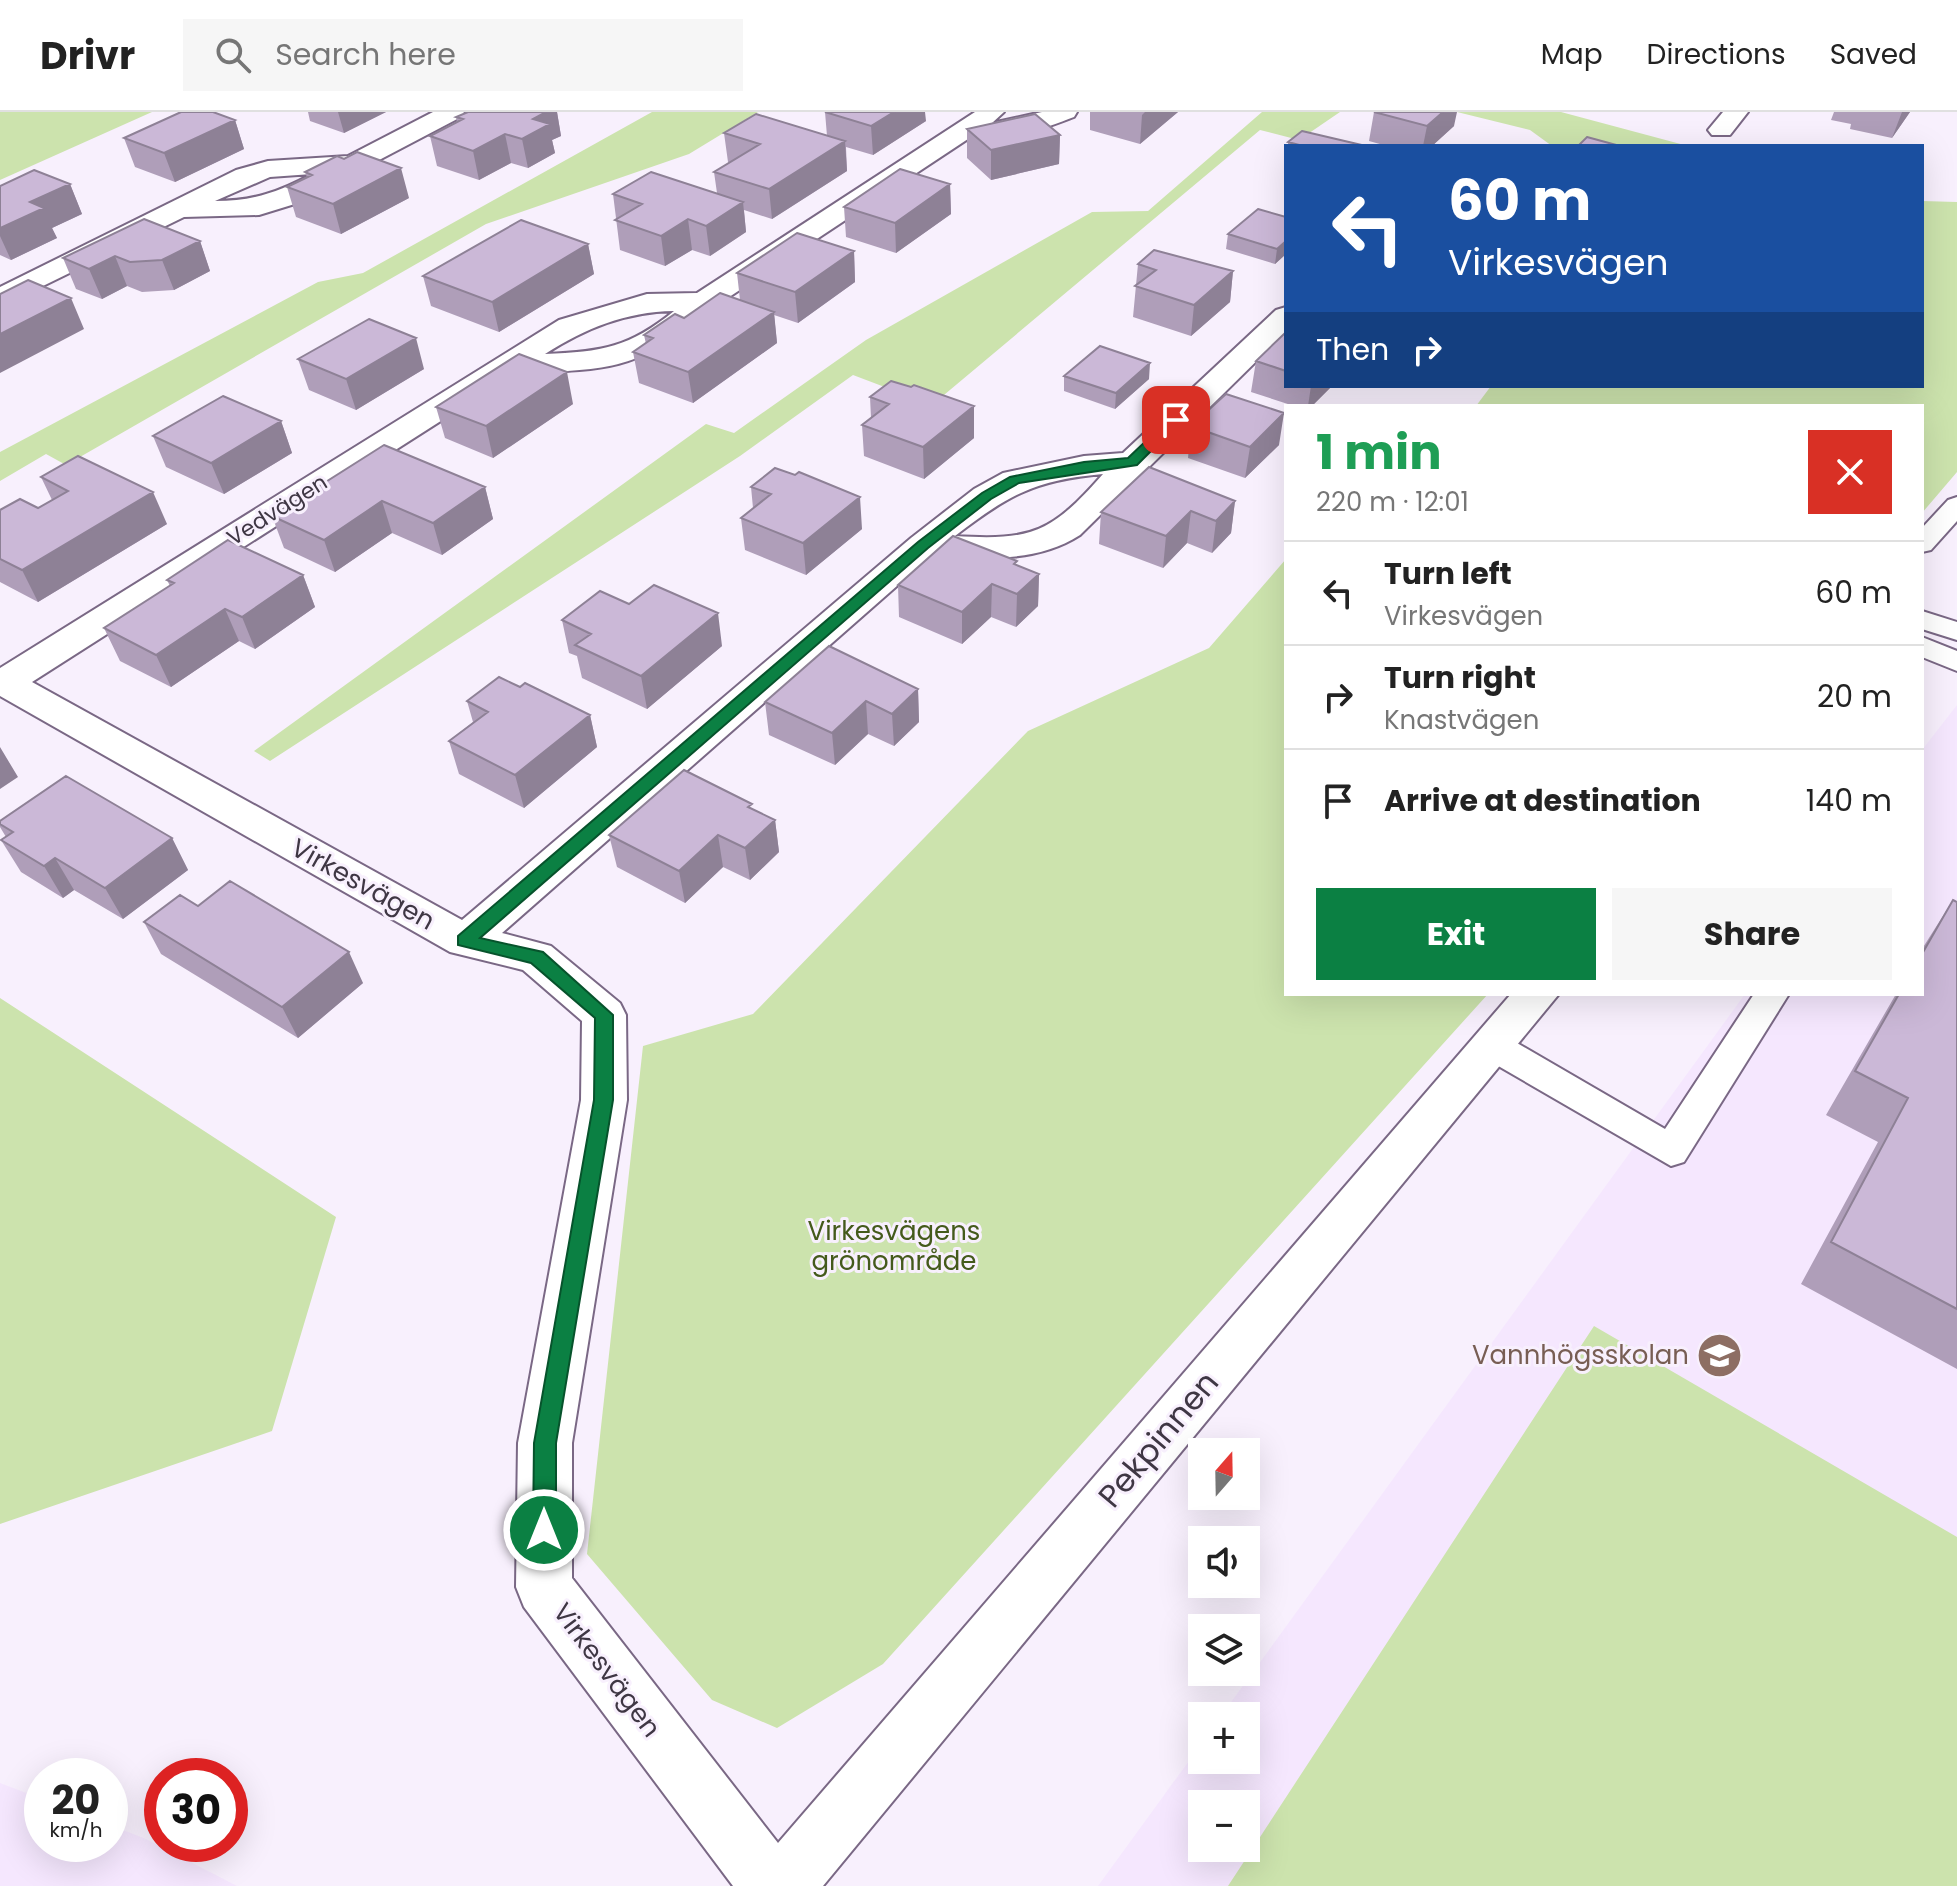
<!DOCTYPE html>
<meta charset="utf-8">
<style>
:root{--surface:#fff;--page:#f6f6f6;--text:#222;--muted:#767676;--line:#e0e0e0;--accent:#0b8043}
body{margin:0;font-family:Poppins,sans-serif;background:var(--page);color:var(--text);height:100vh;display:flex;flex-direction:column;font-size:30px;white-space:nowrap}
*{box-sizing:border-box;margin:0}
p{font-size:26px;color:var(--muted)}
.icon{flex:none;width:44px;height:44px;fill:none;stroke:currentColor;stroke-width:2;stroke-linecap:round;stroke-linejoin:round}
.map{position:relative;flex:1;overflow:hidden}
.sheet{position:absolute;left:1284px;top:292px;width:640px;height:592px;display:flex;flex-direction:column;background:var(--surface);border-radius:0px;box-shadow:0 8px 32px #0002}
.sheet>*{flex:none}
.top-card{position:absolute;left:1284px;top:32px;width:640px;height:244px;border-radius:0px;box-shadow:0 8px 32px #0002;background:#1a4fa0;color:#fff;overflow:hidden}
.needle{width:52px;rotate:20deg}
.controls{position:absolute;left:1188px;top:1326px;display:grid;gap:16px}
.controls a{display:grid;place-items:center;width:72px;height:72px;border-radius:0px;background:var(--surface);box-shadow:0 8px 32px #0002;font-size:40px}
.speed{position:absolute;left:24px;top:1646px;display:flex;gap:16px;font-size:40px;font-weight:700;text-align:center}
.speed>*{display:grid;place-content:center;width:104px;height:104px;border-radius:50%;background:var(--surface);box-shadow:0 8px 32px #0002;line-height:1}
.speed small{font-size:20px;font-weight:400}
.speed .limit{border:12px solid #d22;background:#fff;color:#111}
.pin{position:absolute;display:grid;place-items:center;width:68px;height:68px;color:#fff;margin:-34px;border-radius:16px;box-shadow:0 4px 12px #0006}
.me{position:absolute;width:88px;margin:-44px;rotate:0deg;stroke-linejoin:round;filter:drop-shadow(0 0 6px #0008)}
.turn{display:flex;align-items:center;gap:28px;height:168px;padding:0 32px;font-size:36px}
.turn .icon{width:104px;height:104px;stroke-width:2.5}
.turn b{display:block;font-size:56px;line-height:68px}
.then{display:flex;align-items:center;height:76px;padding:0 32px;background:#0003;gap:16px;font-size:30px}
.round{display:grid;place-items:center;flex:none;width:84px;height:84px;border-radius:0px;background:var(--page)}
.overview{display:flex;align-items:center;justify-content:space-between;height:136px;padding:0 32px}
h1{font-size:48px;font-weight:700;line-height:60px;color:#1e9e55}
.cta{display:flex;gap:16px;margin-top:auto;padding:16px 32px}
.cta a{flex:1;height:92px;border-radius:0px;background:var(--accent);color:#fff;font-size:32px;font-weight:700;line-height:92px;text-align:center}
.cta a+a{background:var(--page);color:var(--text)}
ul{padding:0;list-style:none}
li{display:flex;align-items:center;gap:24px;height:104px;padding:0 32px;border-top:2px solid var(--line)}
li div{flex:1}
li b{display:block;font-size:30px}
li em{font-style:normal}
header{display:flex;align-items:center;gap:48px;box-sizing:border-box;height:112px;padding:0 40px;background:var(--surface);border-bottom:2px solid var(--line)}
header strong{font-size:38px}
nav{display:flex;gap:44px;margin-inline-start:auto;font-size:28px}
.search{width:560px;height:72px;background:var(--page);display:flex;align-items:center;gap:20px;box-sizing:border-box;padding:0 28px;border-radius:0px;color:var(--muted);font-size:30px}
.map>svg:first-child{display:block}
.built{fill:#f5e7fe;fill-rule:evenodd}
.green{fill:#cce3ad}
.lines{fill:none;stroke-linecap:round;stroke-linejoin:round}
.lane-casing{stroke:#7a6885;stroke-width:4}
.street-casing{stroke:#7a6885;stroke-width:4}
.lane{fill:#fff;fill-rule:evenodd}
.street{fill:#fff;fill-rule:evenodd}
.wall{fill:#af9eb9}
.shaded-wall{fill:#8e8196}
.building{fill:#cbb8d7;stroke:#8e8196;stroke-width:2}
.route{fill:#0b8043;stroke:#07532c;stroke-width:2}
.labels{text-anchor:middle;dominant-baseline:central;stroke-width:6;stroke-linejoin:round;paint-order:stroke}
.far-street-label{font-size:22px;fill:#3f3744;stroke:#f8f0fd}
.street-label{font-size:26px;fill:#3f3744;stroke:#f8f0fd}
.park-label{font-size:26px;fill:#445a1b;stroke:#f8f0fd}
.education-label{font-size:26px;fill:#785e54;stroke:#f8f0fd;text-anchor:end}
.near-street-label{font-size:32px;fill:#3f3744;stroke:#f8f0fd}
</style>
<header>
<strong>Drivr</strong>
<div class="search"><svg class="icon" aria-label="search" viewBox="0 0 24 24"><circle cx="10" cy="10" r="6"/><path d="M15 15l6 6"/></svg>Search here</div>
<nav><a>Map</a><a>Directions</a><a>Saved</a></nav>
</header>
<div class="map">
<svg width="1957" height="1774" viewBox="0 0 1957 1774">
<rect width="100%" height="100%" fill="#f8f0fd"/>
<path class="built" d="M1957 593V1774H1098L1202 1631V1648H1246V1604H1221L1745 882H1922V638ZM1202 1692H1246V1736H1202Z
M0 1671 42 1687V1732H110V1713L146 1727 237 1774H0Z"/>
<path class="green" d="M0 0H152L0 68Z
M652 0H758L689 42 486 112 66 353 46 342 0 369V340L318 170 363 161Z
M1262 0H1340L1299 28 1260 18 932 293 853 263 740 344 270 649 254 639 706 312 734 321 866 228 1092 100 1148 99Z
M1457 0H1561L1688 34H1552L1530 18Z
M1922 89 1957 90V360L1922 401V294H1476L1491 274H1922Z
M1286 447V882H1488L883 1552 777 1616 712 1588 587 1442 643 934 753 902 1028 619 1209 536Z
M0 886 336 1105 272 1319 0 1412Z
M1594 1214 1957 1425V1774H1228Z"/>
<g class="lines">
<defs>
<path id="lane" d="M1957 385V409L1931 438 1922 440V416L1948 388Z
M1922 499 1957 510V528L1922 517Z
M1922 525 1957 539V559L1922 545Z
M1754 882H1789L1684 1050 1671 1054 1481 944 1476 934 1481 924 1493 920 1505 924 1665 1017Z"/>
<path id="street" d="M433 0H464L461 5 362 57 350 59 298 91 259 103 184 105 0 195V175L236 58 268 49 348 44ZM312 62C279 80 253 89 215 89L270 65Z
M975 0H1004L992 11 1042 0H1077L1074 5C1050 14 996 36 974 23L714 195 698 198 702 203 697 209C635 261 593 258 516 261L32 570 462 808 911 426 974 377 1003 361 1084 344 1123 341 1276 198 1286 195V220L1080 423C1035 452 982 446 931 444L502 821 551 834 620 891 626 903 627 988 572 1331V1466L778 1731 1511 882H1559L823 1774H733L524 1495 516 1475 518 1331 581 988 582 909 523 858 450 840 0 584V556L559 208 647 182 697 181ZM674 199C630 235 602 240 545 242 586 216 625 200 674 199ZM1103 362C1052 420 1033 429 955 424 1008 383 1035 368 1103 362Z
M1723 0H1748L1730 23H1712L1708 18Z"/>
</defs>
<use href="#lane" class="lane-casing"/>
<use href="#street" class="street-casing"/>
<use href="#lane" class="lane"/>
<use href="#street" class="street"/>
</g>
<path class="wall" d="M308 0H386L344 21 310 9Z
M468 0H557L561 24 552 28 555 41 528 56 511 51 479 68 437 54 430 24 457 10 456 5Z
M825 0 926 9 873 43 846 35 847 59 772 107 744 98 746 120 710 144 692 138 665 154 620 138 613 82 717 81 714 60 729 51 728 50 724 21 827 24Z
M1090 0H1178L1140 32 1090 18Z
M1374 0 1454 14 1432 34H1387L1369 29Z
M1834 0H1910L1892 26 1850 17 1851 12 1831 8Z
M235 8 244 37 175 70 135 55 124 26Z
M967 17 1060 23 1059 52 991 68 967 46Z
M1288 30 1366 34H1288Z
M305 60 409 86 341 122 296 105 287 75 307 65Z
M70 72 82 102 52 116 57 126 11 148 0 143V74Z
M950 72 951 102 896 141 846 125 844 95Z
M1286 105V142L1275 152 1226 137 1228 122Z
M200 129 210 159 174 178 142 180 127 174 102 187 76 177 63 146Z
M588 132 594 162 499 220 431 194 423 164Z
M854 139 855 170 798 211 774 203 777 231 693 291 639 271 633 240 646 232 644 223 684 206 740 188 737 161Z
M1138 152 1233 159 1230 190 1191 224 1133 205Z
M1286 220V274H1332L1312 294H1294L1251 280 1256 249Z
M298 247 424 257 356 298 309 278Z
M1064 264 1149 267 1115 297 1064 279Z
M870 285 974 326 924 367 864 344 862 313 871 306Z
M573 292 493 346 445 326 436 295Z
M281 309 292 341 224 382 166 355 153 324Z
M1191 314 1279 333 1245 366 1188 346Z
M795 363 862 417 806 463 745 438 741 406 753 396 751 375Z
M41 365 167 412 38 490 0 470V398L38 396 52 388Z
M485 375 493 407 442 443 392 421 335 460 284 436 272 404Z
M1235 389 1231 421 1212 441 1187 431 1163 456 1099 432 1101 400Z
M1017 453 1039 462 1038 494 1016 515 991 505 962 532 899 505 898 473Z
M303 463 315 495 255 537 239 529 171 575 120 549 104 516 170 474 167 468Z
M562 508 722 534 647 597 582 566 577 544 569 541Z
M520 575 590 603 597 635 524 696 459 662 449 629 473 610 467 589Z
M918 577 919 610 894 634 868 622 835 653 769 623 765 590Z
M753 697 775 708 779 740 750 768 723 755 685 791 617 755 609 723Z
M0 709 172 726 188 758 123 807 74 778 63 786 21 760 1 728 6 725 0 715Z
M1953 788 1957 790V1257L1801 1172 1878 1030 1826 1003 1896 882H1922V837Z
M198 794 363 871 298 926 161 842 144 810Z"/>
<path class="shaded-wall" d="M338 0H386L344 21Z
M546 0H557L561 24 552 28 555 41 528 56 522 27 533 7Z
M894 0H925L926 9 873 43 871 14Z
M1145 0H1178L1140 32 1142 3Z
M1443 0H1457L1454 14 1432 34H1423L1427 14Z
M1902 0H1910L1892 26Z
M235 8 244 37 175 70 164 41Z
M505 22 511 51 479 68 473 39Z
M1060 23 1059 52 991 68V38Z
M845 29 847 59 772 107 769 77Z
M401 56 409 86 341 122 333 92Z
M70 72 82 102 52 116 57 126 11 148 0 124V116L30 90Z
M950 72 951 102 896 141 895 111Z
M743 90 746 120 710 144 706 114Z
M688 107 692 138 665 154 661 124Z
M200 129 210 159 174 178 162 148Z
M1286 129V142L1275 152 1277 137Z
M588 132 594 162 499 220 492 190Z
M854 139 855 170 798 211 795 180Z
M115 144 127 174 102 187 89 157Z
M1233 159 1230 190 1191 224 1194 193Z
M71 186 84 217 0 261V222Z
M774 200 777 231 693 291 688 260Z
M416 226 424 257 356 298 346 267Z
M1150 251 1149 267 1115 297 1116 281Z
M567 260 573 292 493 346 486 314Z
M1311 274H1332L1312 294H1308Z
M974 294V326L924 367 923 335Z
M1284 301 1279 333 1245 366 1250 335Z
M281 309 292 341 224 382 211 351Z
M485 375 493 407 442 443 433 411Z
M153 380 167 412 38 490 22 458Z
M860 385 862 417 806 463 803 431Z
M382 389 392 421 335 460 324 428Z
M1235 389 1231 421 1212 441 1216 409Z
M1191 399 1187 431 1163 456 1166 424Z
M1039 462 1038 494 1016 515 1017 482Z
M303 463 315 495 255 537 242 505Z
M992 472 991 505 962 532V500Z
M225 497 239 529 171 575 156 543Z
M718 501 722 534 647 597 641 564Z
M918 577 919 610 894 634 892 602Z
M866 589 868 622 835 653 832 621Z
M590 603 597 635 524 696 515 663Z
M0 635 18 665 0 677Z
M775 708 779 740 750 768 745 736Z
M718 723 723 755 685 791 679 759Z
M172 726 188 758 123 807 105 776Z
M55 746 74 778 63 786 44 754Z
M349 840 363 871 298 926 282 895Z"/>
<path class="building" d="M181 0H213L235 8 164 41 124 26Z
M468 0H546L533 7 550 12 522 27 505 22 473 39 430 24 463 7 456 5Z
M825 0H894L871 14Z
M1374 0H1443L1427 14Z
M756 2 845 29 769 77 714 60 760 32 724 21Z
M1035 2 1060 23 991 38 967 17Z
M1302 19 1366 34H1303L1288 30Z
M1587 25 1620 34H1578Z
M357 40 401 56 333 92 287 75 312 63 305 60 337 44 344 47Z
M900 57 950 72 895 111 844 95Z
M34 58 70 72 30 90 44 96 0 116V74Z
M651 60 743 90 706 114 688 107 661 124 615 108 642 92 613 82Z
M1258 97 1286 105V129L1277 137 1228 122Z
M144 107 200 129 162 148 130 150 115 144 89 157 63 146Z
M521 108 588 132 492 190 423 164Z
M797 121 854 139 795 180 737 161Z
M1154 138 1233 159 1194 193 1135 174 1156 158 1138 152Z
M28 168 71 186 0 222V182Z
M720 181 774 200 688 260 633 240 653 226 644 223 675 202 684 206Z
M369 207 416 226 346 267 298 247Z
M1286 220V259L1256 249Z
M1100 234 1150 251 1116 281 1064 264Z
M519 242 567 260 486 314 436 295Z
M891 269 911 275 914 273 974 294 923 335 862 313 889 292 870 285Z
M1226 282 1284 301 1250 335 1191 314Z
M223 284 281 309 211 351 153 324Z
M384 333 485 375 433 411 382 389 324 428 272 404Z
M78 344 153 380 22 458 0 447V398L20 387 38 396 68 379 41 365Z
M1149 355 1235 389 1216 409 1191 399 1166 424 1101 400Z
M775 356 795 363 799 360 860 385 803 431 741 406 771 382 751 375Z
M953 424 1017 449 1014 452 1039 462 1017 482 992 472 962 500 898 473Z
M228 428 303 463 242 505 225 497 156 543 104 516 174 471 167 468Z
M654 473 718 501 641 564 575 533 591 522 562 508 600 479 629 492Z
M829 534 918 577 892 602 866 589 832 621 765 590Z
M499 565 520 575 525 571 590 603 515 663 449 629 488 600 467 589Z
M684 658 752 692 748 695 775 708 745 736 718 723 679 759 609 723Z
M66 664 172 726 105 776 55 746 44 754 1 728 13 720 0 712V709Z
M230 769 349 840 282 895 144 810 180 783 198 794Z
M1953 788 1957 790V1197L1831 1130 1908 986 1855 959 1899 882H1922V842Z"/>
<path class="route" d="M1171 305 1182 308 1137 353 1019 371 991 387 928 436 480 826 543 840 613 903V988L556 1331V1418L553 1426 544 1429 536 1426 533 1418 534 1331 594 988 595 906 531 851 458 833V824L918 430 982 381 1010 365 1084 350 1128 346Z"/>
<defs>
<symbol id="school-disc" viewBox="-11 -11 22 22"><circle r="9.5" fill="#8d6e63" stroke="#f8f0fd"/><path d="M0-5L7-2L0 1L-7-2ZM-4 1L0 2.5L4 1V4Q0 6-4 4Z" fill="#fff"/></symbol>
</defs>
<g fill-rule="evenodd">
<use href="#school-disc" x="1694" y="1218" width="51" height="51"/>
</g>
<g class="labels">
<g class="far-street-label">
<text transform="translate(277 398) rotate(-32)">Vedvägen</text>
</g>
<g class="street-label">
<text transform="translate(363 772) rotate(29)">Virkesvägen</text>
<text transform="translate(607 1558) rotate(53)">Virkesvägen</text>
</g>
<g class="park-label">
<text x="894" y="1119">Virkesvägens<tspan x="894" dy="30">grönområde</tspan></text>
</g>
<g class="education-label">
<text x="1689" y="1243">Vannhögsskolan</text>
</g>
<g class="near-street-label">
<text transform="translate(1158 1327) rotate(-50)">Pekpinnen</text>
</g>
</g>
</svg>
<div class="controls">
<a><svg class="needle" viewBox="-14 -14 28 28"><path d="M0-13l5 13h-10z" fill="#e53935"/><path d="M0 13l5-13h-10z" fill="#767676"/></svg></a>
<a><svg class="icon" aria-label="sound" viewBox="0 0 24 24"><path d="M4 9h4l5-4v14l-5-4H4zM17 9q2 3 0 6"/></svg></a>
<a><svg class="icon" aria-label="layers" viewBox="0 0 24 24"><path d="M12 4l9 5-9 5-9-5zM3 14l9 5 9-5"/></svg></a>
<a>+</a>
<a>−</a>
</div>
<div class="speed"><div>20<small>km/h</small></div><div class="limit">30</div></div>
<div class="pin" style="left:1176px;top:308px;background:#d93025"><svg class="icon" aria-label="arrive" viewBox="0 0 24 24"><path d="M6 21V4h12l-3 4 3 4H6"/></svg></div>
<svg class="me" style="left:544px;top:1418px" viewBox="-20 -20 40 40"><circle r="17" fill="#0b8043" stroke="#fff" stroke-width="3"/><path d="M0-11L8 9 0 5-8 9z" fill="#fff"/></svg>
<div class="top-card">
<div class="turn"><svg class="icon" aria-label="left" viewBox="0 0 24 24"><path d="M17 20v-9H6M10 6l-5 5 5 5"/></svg><div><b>60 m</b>Virkesvägen</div></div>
<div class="then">Then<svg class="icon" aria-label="right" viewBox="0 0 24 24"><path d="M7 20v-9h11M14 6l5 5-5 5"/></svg></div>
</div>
<section class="sheet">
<div class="overview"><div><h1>1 min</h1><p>220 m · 12:01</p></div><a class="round" style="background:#d93025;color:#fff"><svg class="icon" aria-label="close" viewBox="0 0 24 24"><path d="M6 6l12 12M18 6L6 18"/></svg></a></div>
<ul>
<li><svg class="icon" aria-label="left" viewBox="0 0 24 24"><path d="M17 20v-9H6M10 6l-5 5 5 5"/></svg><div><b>Turn left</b><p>Virkesvägen</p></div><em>60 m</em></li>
<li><svg class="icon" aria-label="right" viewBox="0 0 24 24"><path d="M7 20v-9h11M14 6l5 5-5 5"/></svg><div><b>Turn right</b><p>Knastvägen</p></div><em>20 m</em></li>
<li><svg class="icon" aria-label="arrive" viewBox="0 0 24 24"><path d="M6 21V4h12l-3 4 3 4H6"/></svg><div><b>Arrive at destination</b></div><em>140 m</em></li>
</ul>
<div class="cta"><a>Exit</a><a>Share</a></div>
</section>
</div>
